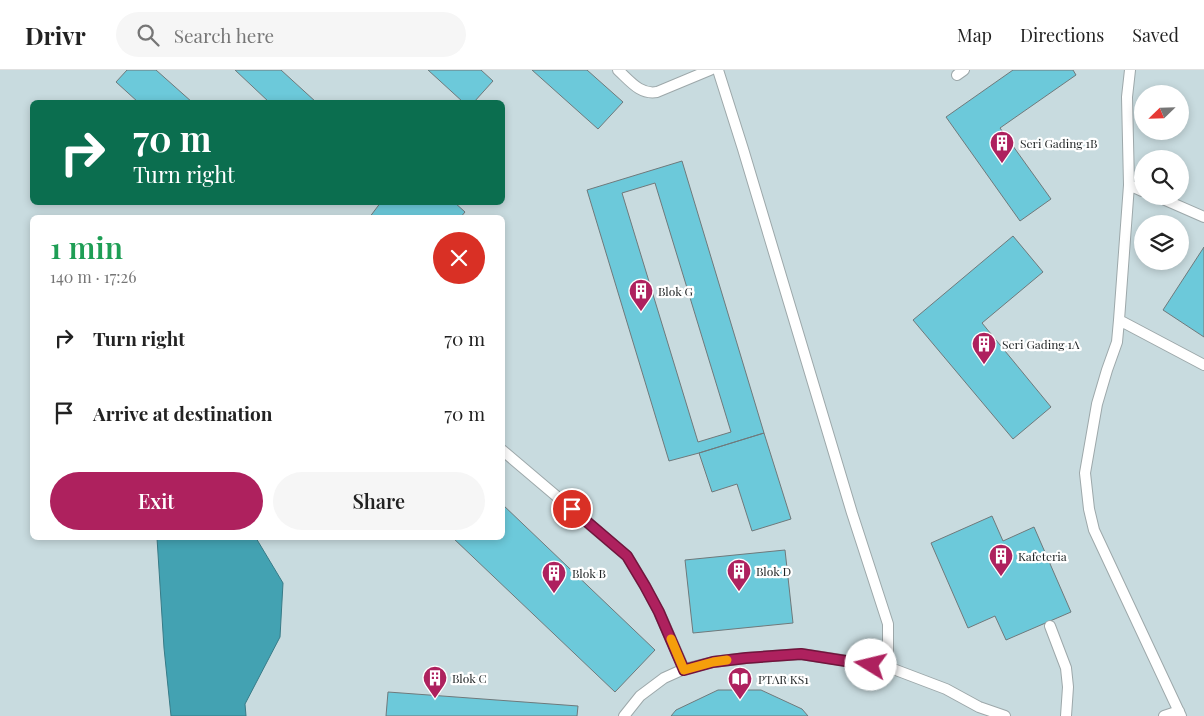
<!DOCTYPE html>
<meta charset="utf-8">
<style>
:root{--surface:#fff;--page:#f6f6f6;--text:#222;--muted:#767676;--line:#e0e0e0;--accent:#ae215e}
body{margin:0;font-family:"Playfair Display",serif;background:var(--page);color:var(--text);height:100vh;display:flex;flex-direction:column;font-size:19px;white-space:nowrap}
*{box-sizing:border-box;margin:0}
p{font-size:16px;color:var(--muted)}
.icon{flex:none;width:28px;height:28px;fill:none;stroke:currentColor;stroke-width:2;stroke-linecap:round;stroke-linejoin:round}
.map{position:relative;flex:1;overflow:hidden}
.drawer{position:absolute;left:30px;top:145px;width:475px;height:325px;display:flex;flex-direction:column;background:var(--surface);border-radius:8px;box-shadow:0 2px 8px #0003}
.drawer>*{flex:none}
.hud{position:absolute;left:30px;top:30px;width:475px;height:105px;border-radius:8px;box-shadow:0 2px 8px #0003;background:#0b6e4f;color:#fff;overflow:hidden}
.needle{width:32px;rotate:247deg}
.fabs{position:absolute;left:1134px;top:15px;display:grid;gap:10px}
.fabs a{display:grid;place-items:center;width:55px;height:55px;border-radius:50%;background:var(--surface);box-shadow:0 2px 8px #0003;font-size:25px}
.pin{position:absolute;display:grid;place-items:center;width:42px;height:42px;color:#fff;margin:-21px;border:2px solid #fff;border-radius:50%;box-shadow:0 1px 5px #0007}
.me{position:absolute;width:55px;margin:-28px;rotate:279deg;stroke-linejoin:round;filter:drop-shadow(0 0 4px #0008)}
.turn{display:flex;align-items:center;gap:18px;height:105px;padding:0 20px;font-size:22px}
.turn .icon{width:65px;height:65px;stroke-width:2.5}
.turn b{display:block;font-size:35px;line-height:42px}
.round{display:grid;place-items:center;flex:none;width:52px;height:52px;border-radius:26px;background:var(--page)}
.summary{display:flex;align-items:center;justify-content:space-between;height:85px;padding:0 20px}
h1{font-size:30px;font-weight:600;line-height:38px;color:#1e9e55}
.primary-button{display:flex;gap:10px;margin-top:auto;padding:10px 20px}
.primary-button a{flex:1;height:58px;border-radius:30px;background:var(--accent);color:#fff;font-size:20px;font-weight:600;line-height:58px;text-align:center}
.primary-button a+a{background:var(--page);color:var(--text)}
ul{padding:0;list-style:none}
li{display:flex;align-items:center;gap:15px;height:75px;padding:0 20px}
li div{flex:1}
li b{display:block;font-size:19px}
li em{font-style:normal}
header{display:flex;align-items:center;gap:30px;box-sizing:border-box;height:70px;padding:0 25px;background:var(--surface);border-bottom:1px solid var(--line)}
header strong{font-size:24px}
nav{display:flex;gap:28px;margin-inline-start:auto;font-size:18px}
.search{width:350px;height:45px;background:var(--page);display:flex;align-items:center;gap:12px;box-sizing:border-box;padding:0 18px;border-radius:28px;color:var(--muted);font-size:19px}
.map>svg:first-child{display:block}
.built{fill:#c8dbdf;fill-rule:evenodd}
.water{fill:#43a2b2;stroke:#387b87}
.building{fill:#6cc9da;stroke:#6f797b;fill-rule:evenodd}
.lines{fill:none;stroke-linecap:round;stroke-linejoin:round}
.lane-casing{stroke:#9da8aa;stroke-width:12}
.lane{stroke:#fff;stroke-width:10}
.route-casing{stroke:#71153d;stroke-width:12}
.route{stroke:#ae215e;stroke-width:9}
.slow{stroke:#f59e0b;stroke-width:9}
.labels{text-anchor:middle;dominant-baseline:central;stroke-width:4.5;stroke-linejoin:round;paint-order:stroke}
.poi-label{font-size:12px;fill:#1d2122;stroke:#fff;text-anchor:start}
</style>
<header>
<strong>Drivr</strong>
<div class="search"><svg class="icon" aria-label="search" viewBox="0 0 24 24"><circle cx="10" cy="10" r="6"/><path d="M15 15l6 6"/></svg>Search here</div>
<nav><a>Map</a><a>Directions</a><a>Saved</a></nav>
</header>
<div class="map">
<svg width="1204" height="646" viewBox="0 0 1204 646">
<rect width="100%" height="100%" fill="#dde8eb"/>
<path class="built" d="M0 0H1204V646H0ZM1142 24H1180V61H1142ZM32 32H502V132H32ZM1142 89H1180V126H1142ZM32 148H502V468H32ZM1142 154H1180V191H1142Z"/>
<path class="water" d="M157 468H256L283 513 280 567 245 634 246 646H171L164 578Z"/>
<path class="building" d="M127 0H156L192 32H138L116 12Z
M235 0H281L316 32H269Z
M428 0H481L493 11 474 32H463Z
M532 0H587L623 32 598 59Z
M1013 0H1073L1076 5 1000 58 1051 129 1020 151 946 47Z
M682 91 764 363 699 383 669 391 587 120ZM655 113 731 362 698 372 622 123Z
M381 132H454L465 142 460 148H369Z
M1013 166 1043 202 982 253 1051 337 1013 369 913 250Z
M1204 177V267L1163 240Z
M764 363 791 449 752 461 737 414 712 422 699 383Z
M502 434 655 580 615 622 453 468H502Z
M992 446 1003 471 1034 457 1071 542 1006 570 995 546 968 558 931 473Z
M785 480 793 553 693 563 685 490Z
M718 620H761L802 639 808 646H671L676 640Z
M388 622 578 636 577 646H386Z"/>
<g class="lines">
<defs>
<path id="lane" d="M618 0C630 11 640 25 657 22L710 0
M718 0 743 79 852 443 888 554V597
M1130 0 1127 27 1129 115 1119 250 1117 272 1107 300 1097 334 1085 403 1089 439 1094 460 1181 646
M957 5 964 0
M1129 115 1142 121
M1156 126 1204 147
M1119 250 1204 295
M502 380 627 486 645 516 659 542 684 599
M1050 556 1066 598 1068 617 1066 646
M624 646 640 626 664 608 684 599 713 592 746 588 801 584 888 597 946 619 979 637 1005 646
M1164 646 1179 641"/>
</defs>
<use href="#lane" class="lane-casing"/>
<use href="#lane" class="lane"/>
</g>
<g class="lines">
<defs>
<path id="route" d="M572 439 627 486 645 516 659 542 684 600 713 592 746 588 801 584 871 595"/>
</defs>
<use href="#route" class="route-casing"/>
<use href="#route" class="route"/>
<path class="slow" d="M671 569 684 600 713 592 727 590"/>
</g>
<defs>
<symbol id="building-pin" viewBox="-11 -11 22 30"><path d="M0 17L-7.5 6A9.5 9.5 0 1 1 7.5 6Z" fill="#ae215e" stroke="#fff"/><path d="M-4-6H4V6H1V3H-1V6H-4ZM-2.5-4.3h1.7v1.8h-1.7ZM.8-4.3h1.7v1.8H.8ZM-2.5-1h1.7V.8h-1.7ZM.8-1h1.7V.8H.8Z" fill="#fff"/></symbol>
<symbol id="library-pin" viewBox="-11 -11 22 30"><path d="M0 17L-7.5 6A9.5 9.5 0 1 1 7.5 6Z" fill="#ae215e" stroke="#fff"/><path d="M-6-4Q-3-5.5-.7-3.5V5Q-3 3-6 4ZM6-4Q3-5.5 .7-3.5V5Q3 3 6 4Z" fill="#fff"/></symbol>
</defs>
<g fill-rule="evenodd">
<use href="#building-pin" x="988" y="59" width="28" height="38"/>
<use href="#building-pin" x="627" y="207" width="28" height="38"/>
<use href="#building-pin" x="970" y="260" width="28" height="38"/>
<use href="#building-pin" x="987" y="472" width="28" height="38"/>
<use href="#building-pin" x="725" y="487" width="28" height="38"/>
<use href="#building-pin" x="540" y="489" width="28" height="38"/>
<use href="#building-pin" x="421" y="594" width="28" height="38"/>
<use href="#library-pin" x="726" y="595" width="28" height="38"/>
</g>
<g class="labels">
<g class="poi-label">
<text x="1020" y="73">Seri Gading 1B</text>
<text x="658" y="221">Blok G</text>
<text x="1002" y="274">Seri Gading 1A</text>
<text x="1018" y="486">Kafeteria</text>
<text x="756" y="501">Blok D</text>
<text x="572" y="503">Blok B</text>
<text x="452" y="608">Blok C</text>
<text x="758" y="609">PTAR KS1</text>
</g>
</g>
</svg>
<div class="fabs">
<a><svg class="needle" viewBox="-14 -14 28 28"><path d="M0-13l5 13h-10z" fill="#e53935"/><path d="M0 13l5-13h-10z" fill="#767676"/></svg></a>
<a><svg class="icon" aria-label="search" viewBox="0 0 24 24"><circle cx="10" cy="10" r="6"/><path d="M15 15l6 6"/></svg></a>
<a><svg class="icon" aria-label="layers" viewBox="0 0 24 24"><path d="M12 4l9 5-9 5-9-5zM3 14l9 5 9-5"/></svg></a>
</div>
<div class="pin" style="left:572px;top:439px;background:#d93025"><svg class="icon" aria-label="arrive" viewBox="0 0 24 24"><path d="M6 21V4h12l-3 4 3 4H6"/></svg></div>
<svg class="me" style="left:871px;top:595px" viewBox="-20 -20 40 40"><circle r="19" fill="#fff"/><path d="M0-13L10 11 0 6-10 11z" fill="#ae215e"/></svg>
<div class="hud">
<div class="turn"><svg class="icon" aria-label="right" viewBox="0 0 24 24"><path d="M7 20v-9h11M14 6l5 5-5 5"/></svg><div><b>70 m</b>Turn right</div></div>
</div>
<section class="drawer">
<div class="summary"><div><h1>1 min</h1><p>140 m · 17:26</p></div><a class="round" style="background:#d93025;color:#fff"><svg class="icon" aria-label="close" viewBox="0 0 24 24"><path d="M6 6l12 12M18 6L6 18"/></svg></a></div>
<ul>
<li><svg class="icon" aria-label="right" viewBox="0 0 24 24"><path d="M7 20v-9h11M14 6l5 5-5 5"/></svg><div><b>Turn right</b></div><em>70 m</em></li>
<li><svg class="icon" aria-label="arrive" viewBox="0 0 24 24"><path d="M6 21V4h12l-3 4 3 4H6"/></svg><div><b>Arrive at destination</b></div><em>70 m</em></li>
</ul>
<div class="primary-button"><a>Exit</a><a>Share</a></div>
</section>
</div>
